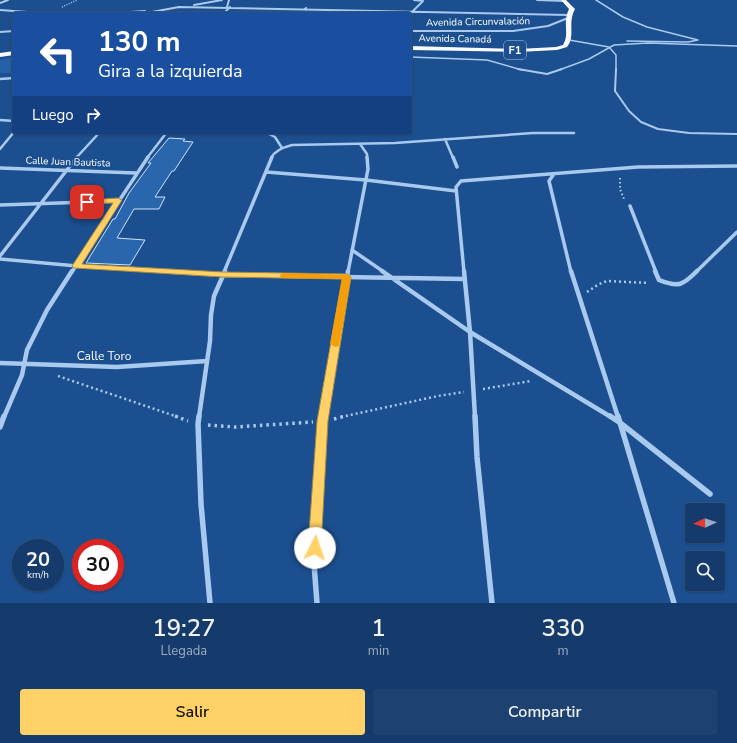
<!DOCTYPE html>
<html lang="es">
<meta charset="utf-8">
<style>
:root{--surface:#143b6b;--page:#1d4271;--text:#f1f3f6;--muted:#9dadc1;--line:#33557e;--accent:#ffd166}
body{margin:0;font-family:"Nunito Sans",sans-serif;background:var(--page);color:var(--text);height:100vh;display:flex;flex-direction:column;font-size:15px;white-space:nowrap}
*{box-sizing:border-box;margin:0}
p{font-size:13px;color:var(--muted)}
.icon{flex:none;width:22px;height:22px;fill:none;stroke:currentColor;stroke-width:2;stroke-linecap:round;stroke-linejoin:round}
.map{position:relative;height:603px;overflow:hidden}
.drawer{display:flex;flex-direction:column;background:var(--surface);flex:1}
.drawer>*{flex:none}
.banner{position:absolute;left:12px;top:12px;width:400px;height:122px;border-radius:4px;box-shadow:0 1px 3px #0004,0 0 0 1px var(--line);background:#1a4fa0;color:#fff;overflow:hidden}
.needle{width:26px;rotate:266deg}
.fabs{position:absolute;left:685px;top:503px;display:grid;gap:8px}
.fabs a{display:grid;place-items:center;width:40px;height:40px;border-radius:4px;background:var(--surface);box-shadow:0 1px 3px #0004,0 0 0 1px var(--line);font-size:20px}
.speed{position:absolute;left:12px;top:539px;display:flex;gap:8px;font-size:20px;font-weight:700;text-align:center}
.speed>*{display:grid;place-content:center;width:52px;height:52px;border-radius:50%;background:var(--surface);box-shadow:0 1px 3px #0004,0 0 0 1px var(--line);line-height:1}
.speed small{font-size:10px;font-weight:400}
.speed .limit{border:6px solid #d22;background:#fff;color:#111}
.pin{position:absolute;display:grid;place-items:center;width:34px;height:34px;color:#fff;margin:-17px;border-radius:8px;box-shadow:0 2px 6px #0006}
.me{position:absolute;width:44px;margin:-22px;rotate:4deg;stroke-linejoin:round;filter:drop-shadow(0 0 3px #0008)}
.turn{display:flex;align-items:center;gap:14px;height:84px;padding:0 20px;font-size:18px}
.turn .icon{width:52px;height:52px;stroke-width:2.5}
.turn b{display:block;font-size:28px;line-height:34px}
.then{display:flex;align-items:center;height:38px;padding:0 20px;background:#0003;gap:8px;font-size:15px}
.eta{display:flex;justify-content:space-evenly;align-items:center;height:68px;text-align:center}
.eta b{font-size:24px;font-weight:600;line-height:28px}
.button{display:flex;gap:8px;margin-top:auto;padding:8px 20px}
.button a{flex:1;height:46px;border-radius:4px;background:var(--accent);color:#111;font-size:16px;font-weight:600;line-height:46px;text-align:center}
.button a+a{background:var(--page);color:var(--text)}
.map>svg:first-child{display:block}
.green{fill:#2461a8}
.building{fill:#2a66ad;stroke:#cfe3fa}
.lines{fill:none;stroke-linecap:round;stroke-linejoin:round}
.path-far3{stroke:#a9c9ee;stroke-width:1.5;stroke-dasharray:1 1.5;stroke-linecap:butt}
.path-far2{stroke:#a9c9ee;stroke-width:2;stroke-dasharray:1.5 2.5;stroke-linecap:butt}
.path-far1{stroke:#a9c9ee;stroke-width:2.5;stroke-dasharray:2 3;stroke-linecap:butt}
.path{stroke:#a9c9ee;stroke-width:3.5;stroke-dasharray:2.5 4;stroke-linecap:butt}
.service-far1{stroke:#a9c9ee;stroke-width:1.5}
.service{stroke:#a9c9ee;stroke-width:2}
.minor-far4{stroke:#a9c9ee;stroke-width:2}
.minor-far3{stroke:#a9c9ee;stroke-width:2.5}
.minor-far2{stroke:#a9c9ee;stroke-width:3.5}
.minor-far1{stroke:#a9c9ee;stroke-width:4.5}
.minor{stroke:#a9c9ee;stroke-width:5.5}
.trunk{fill:#f8faff;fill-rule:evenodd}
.route{fill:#ffd166;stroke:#a68842}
.slow{fill:#f59e0b}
.labels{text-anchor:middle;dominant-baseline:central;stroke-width:4;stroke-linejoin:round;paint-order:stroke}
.far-street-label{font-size:10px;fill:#fff;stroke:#1b4f8f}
.shield{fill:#1b4f8f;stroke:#bbcadd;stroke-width:1}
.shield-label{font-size:11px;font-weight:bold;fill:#fff}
.street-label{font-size:12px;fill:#fff;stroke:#1b4f8f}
</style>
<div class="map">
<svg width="737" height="603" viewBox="0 0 737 603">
<rect width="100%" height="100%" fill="#1b4f8f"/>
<path class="green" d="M14 57V73H0V60Z"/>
<path class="building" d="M169 138 185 139 183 141 193 142 174 171H172L155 197H165L159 209H134L117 238 145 240 130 265 86 263 113 219H115L129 193 151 163H148Z"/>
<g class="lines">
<path class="path-far3" d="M62 7 77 0"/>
<path class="path-far2" d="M620 178V189L624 199"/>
<path class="path-far1" d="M587 292 599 284 607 281 649 283
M58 376 178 417
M483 389 531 381
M341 417 438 396 464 392"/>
<path class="path" d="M175 416 188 421
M334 419 346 416
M208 425 235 427 313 422"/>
<path class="service-far1" d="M596 0 623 17 647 27 698 40 688 42 627 41
M569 40 609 47 616 55V70
M410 57 487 60 522 70
M559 70 589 59 614 45 648 43 737 46"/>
<path class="service" d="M518 69 547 74 562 69
M616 69 615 91 629 111 641 122 658 129 689 133 737 134"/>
<path class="minor-far4" d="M537 0 565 1
M0 3 8 0
M194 5 222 0
M178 7 568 15
M227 7 229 0
M0 10 55 14
M411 13 423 1 414 0
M101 14 145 11
M141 14 179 7
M223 14 230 7
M300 14 306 8
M410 31H513L548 26 568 18
M0 32 14 31"/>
<path class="minor-far3" d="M0 79 14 78
M0 120 14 121
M265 132 275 137 282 148
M445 139 453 158
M360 144 367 154V158
M0 149 14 132
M76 158 100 132
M147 158 167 132
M271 158C275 150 284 147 292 145L395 143 533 133H574"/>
<path class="minor-far2" d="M453 157 457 167
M0 168 136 173
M266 172 366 180 456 191
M554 174 549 181 571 272
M0 205 118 201
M630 206 656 272
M352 250 384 272
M0 256 77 157
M0 259 77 266 175 272
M72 272 148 157
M224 272 272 157
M348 272 368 169 367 157
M464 272 456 187 461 181 638 167 737 166
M696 272 737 232"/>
<path class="minor-far1" d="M159 271 223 275 464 279
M382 271 470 332 611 417
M464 271 470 332 475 417
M571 271 618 417
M655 271 659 280C679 288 683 285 697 271
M0 363 117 367 207 361
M4 417 22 375 27 350 47 310 72 271
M199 417 210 341 211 315 214 296 225 271
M324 417 348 271"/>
<path class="minor" d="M199 416 198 424 201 504 210 603
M475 416 477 457 492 603
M610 416 619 422 710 494
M618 416 674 603
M0 427 4 416
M317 603 314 564 324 416"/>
<path class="trunk" d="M561 0H566L575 9C567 23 576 36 567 47L557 50 518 52 410 50V46L518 49 556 47 563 45C570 34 562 23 569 9Z
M14 51V55L0 57V53Z"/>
</g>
<path class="route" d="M118 198 122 200 82 264 223 272 347 274 351 277 328 421 321 548 319 552 315 554 310 552 308 548 317 421 342 279 223 277 74 268 72 266 113 203 87 204 83 202 87 200Z"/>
<path class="slow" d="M284 273 350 275 351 277 339 346 335 347 330 344 342 279 281 278 280 276 281 274Z"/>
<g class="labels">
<g class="far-street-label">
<text transform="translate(478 22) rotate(-1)">Avenida Circunvalación</text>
<text transform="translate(455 39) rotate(1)">Avenida Canadá</text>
<text transform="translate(68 162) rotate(2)">Calle Juan Bautista</text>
</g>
<rect class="shield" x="504" y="41" width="22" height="18" rx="3"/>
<g class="shield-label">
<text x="515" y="50">F1</text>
</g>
<g class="street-label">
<text x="104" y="356">Calle Toro</text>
</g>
</g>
</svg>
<div class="fabs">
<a><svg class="needle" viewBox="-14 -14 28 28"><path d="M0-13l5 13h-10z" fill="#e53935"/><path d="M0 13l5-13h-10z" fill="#9dadc1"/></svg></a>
<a><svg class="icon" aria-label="search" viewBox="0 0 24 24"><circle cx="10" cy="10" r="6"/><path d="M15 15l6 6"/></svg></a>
</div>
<div class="speed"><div>20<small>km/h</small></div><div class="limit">30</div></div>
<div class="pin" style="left:87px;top:202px;background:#d93025"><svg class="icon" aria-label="arrive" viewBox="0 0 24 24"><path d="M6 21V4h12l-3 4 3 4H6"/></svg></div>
<svg class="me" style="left:315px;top:548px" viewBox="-20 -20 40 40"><circle r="19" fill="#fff"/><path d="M0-13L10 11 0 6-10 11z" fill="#ffd166"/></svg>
<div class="banner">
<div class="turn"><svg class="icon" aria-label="left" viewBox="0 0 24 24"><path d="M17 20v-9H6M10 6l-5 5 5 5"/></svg><div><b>130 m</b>Gira a la izquierda</div></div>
<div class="then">Luego<svg class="icon" aria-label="right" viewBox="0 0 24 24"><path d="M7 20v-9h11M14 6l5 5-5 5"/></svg></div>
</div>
</div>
<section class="drawer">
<div class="eta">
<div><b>19:27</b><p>Llegada</p></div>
<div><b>1</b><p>min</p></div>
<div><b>330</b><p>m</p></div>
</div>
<div class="button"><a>Salir</a><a>Compartir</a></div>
</section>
